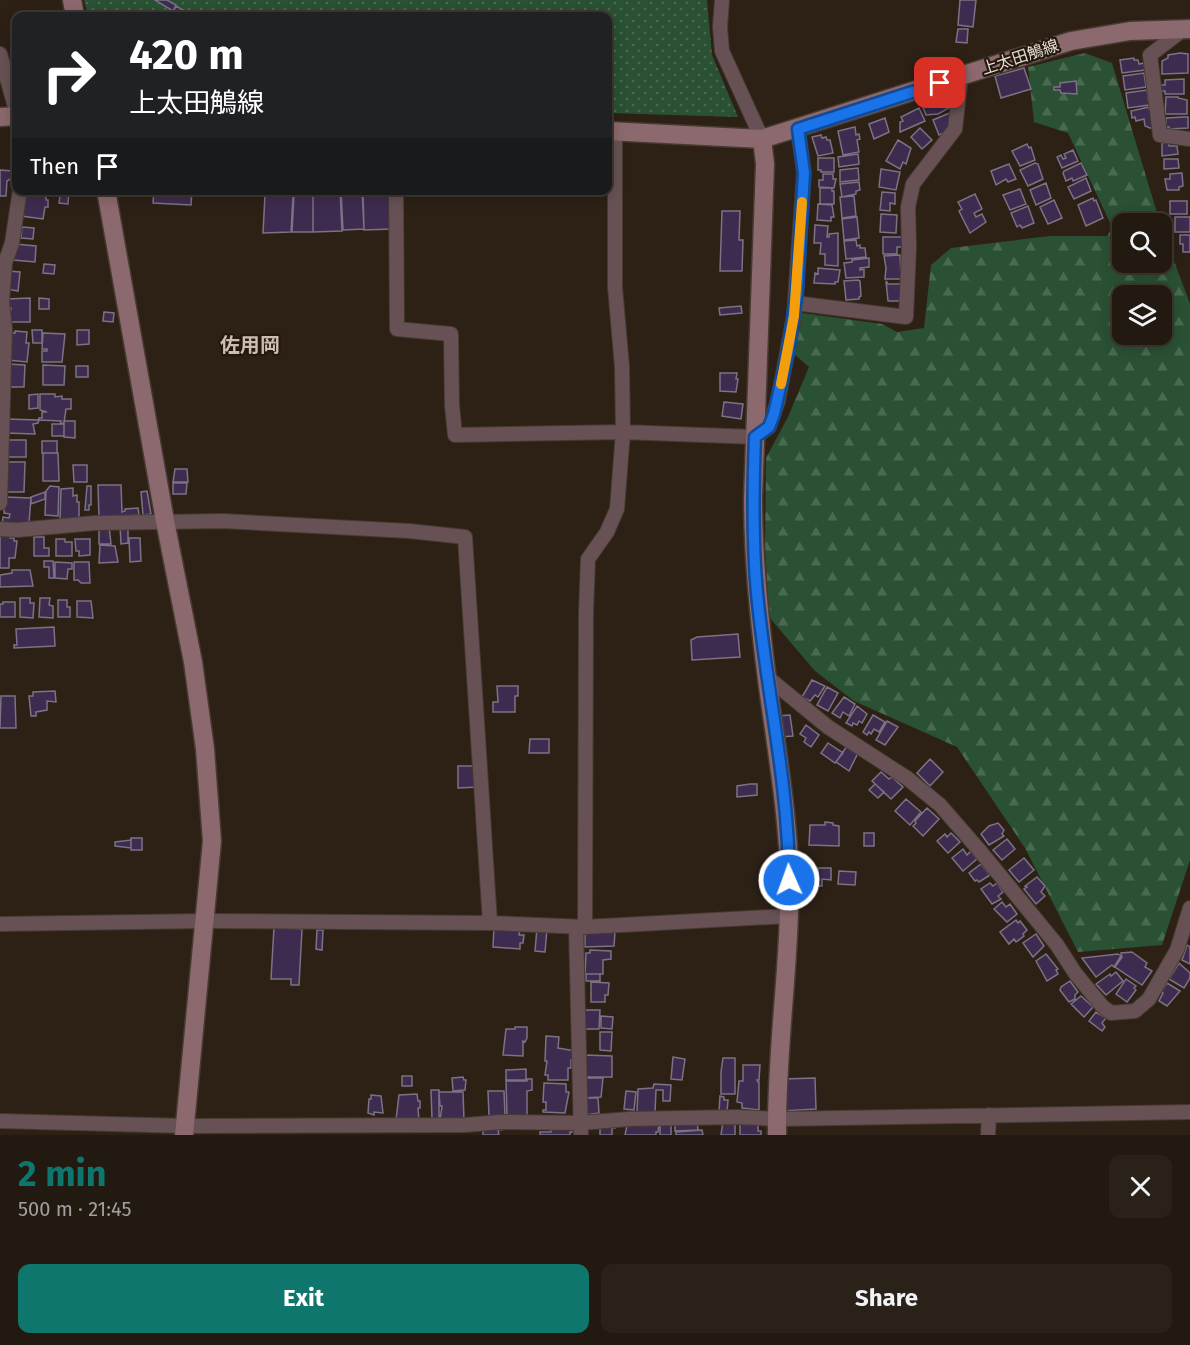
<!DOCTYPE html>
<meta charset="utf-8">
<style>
:root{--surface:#221910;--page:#2a2219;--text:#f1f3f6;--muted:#a2a09f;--line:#3f3830;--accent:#0f766e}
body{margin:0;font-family:"Fira Sans","Noto Sans JP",sans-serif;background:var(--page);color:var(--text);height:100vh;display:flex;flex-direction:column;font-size:22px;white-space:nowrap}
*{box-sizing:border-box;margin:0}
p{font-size:20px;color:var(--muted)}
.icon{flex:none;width:33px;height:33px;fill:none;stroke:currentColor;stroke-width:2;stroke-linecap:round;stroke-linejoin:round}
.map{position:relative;height:1135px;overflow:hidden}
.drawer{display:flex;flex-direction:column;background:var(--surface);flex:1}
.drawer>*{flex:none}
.top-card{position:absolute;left:12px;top:12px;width:600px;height:183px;border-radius:12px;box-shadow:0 3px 15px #0003,0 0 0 2px var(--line);background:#202124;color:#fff;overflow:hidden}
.buttons{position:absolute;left:1112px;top:213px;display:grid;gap:12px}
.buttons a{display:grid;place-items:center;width:60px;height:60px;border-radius:12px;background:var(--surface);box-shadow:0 3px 15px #0003,0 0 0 2px var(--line);font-size:30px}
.pin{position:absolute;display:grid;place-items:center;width:51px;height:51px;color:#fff;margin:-26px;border-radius:12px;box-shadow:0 3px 9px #0006}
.me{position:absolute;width:66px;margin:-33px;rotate:358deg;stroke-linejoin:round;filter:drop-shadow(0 0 4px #0008)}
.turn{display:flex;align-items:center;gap:21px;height:126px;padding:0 18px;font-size:27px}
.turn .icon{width:78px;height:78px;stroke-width:2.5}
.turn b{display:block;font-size:42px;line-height:51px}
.then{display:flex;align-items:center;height:57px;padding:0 18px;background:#0003;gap:12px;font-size:22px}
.round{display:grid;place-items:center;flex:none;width:63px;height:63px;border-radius:12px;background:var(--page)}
.summary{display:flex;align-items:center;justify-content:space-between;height:102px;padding:0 18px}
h1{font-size:36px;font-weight:700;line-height:45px;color:var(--accent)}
.primary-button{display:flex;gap:12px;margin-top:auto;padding:12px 18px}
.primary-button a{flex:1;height:69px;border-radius:12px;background:var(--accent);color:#fff;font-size:24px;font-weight:700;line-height:69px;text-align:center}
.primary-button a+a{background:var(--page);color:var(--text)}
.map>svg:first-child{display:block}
.grass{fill:url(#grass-dots)}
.forest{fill:url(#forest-firs);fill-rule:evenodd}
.building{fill:#3e2c50;stroke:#7b7384;stroke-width:1.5}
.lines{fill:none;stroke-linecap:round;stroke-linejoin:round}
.street-casing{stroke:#473b31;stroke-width:16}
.secondary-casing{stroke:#473b31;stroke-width:21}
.street{stroke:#675154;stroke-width:14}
.secondary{stroke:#8c696e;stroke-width:18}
.route-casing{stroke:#114b97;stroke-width:15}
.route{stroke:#1a73e8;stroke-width:10}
.slow{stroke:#f59e0b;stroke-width:10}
.labels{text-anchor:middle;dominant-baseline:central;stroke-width:4.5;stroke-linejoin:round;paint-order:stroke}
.street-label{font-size:16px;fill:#e5ddd5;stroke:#23180d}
.quarter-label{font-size:20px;font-weight:bold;fill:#cdbdaf;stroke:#23180d}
</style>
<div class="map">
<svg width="1190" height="1135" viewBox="0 0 1190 1135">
<defs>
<pattern id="grass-dots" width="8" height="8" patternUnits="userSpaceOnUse" patternTransform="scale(1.5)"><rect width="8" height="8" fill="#2a5134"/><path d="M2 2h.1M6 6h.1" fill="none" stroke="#496a50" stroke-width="1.8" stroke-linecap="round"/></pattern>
<pattern id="forest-firs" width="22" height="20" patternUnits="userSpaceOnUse" patternTransform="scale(1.5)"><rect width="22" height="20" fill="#2a5134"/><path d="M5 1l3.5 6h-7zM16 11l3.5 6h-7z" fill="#496a50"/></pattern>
</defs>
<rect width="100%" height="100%" fill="#2d2116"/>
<path class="grass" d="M84 0H707L712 55 738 117 608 113V16H88Z"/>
<path class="forest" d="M1085 53 1112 63 1160 223 1122 224V262H1161V226L1190 304V860L1162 945 1078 952 1025 848 957 747 854 701 815 671 769 617 765 544 766 458 788 417 809 367 793 353 802 313 882 324 897 332 924 328 931 265 951 248 1050 236H1107L1112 227 1068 133 1034 122 1028 67ZM1122 296H1161V334H1122Z"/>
<path class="building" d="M155 0H167L176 5 173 11Z
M960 0H976L973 27 958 25Z
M176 6 193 16H176L172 14Z
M958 29H968L967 43 956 42Z
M1180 53 1188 54V73L1162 74V61L1168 58V55Z
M1134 58V60H1138L1139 64 1144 63 1145 70 1122 73 1120 60Z
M1024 68 1031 89 1001 98 995 76Z
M1144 73 1146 87 1125 90 1123 76Z
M1184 79V94H1165V91H1161V85H1165V80Z
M1076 81 1077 94 1061 93 1060 90H1054V87H1060V83Z
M1147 90 1149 105 1128 108 1126 93Z
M937 96 938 98 944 96 949 108 938 114 926 115 922 105Z
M1166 97H1178V98L1187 100V114H1165Z
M1149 107V109H1153L1155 128H1150L1145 126 1144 119 1136 121 1135 117 1132 118 1131 111Z
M919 108 925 121 900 132V122L903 121 901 117Z
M952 112 950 130 939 135 933 120Z
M1184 117H1188V128L1169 129V127H1166V118Z
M885 118 889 132 874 139 869 124Z
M855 127 856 135 859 134 860 139 857 140 859 152 843 155 838 131Z
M920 128 932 140 922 149 911 137Z
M821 135 822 138 826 137 827 140H830L833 153 818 156 812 137Z
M898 140 911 148 906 164 903 162 900 169 886 161Z
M1162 143H1169V146H1177L1178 154 1162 156Z
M1027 144 1029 148 1031 147 1035 160 1020 166 1012 151Z
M1073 150 1078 161 1062 168 1057 157 1061 155 1063 159 1066 158 1064 154Z
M858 154 859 164 839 167 838 157Z
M818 158H834V172H821V170H818Z
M1164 159H1178L1179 168 1164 169Z
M1035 163 1038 164 1043 179 1028 186 1020 170Z
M1081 163 1087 175 1073 181 1072 178 1066 181 1063 173 1064 171Z
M1009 164 1016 179 1008 182 1006 179 996 185 991 171Z
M858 168 859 180 840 182V170Z
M881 169 900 172 896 190 879 187Z
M0 170 13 171 12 178 7 181 6 196H0Z
M1182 173 1183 186 1179 187V190H1167L1165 179H1170V174Z
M823 174H833V179H836L834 188 819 187V180H823Z
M1086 178 1091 191 1074 199 1068 187Z
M859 182 860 190 856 191V194L842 197 840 184Z
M1046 183 1051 198 1036 205 1030 190Z
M820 188H832V191H834V204H820Z
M1020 189 1026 204 1010 210 1003 195Z
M28 190H69L68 204 59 203 60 196 46 195V200H48V207H45L43 219 21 216 24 193H27Z
M154 190H192L191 205 153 203Z
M286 190H313V195L286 194Z
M313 190H340L342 231 313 232Z
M341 190H362L364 229 343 230Z
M363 190H389L391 229 364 230Z
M882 192 895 193V204L890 203V211L880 210Z
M975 194 982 209 974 213 976 217 982 214 986 222 970 233 959 211 962 209 958 202Z
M265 195H293L291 232 263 233Z
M294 195H313V232H292Z
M854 196 856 216 842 218 840 197Z
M1093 198 1094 201 1096 200 1103 218 1086 226 1078 205Z
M1054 200 1062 218 1048 224 1040 207Z
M1170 201H1187V214H1170Z
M818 204 832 205 834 217H831V221L817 220Z
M1028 206 1034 223 1022 228 1020 225 1017 227 1011 213Z
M722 211H740L739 240H743L742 271H720Z
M881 214 897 215 896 233 880 232Z
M857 217 859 238 844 240 842 219Z
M1175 217H1190V232H1175Z
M815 225 828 226 827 237H829V234L838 233V266L825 265V254H820L821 243H814Z
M22 227 34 228 33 239 21 238Z
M1180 235H1190V252H1183V244H1180Z
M883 237H903L902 247H897V254H883Z
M856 240 857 246 860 245V248H865L866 257 846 259 844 241Z
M15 244 36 246 35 262 13 260Z
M900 255 901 279H885L886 268 884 256Z
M869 258V267L860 268V270L864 269V277L846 278 844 263 852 262V260Z
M44 264 55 265 54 274 43 273Z
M818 268 840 270 838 282H835V284L814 283 815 273 818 274Z
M9 271 20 272 18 291 7 289Z
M858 280 860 281 861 296 859 297V299L846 300 844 281Z
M886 281 888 284H903L905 301H888Z
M30 298V322H9L11 308H7V299Z
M39 298 49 299V309H39Z
M741 306 742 313 720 315 719 308Z
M104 312 114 313 113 322 103 321Z
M32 330H42V343H33Z
M77 330H89V344L77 345Z
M15 331 27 332 26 343H29L27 362 8 360 9 333H15Z
M43 333 65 334 62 362H42V351H47V349H42Z
M7 364 25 365 24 387H7Z
M43 365 65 366 64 385H43Z
M76 366H88V377H76Z
M720 373H737L736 379H738L736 392 720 391Z
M38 394V408L29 409V395Z
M40 394H55V397L62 396V399H71V409H66L64 423 60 424 61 421 39 420V418H42V412H47L40 410Z
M724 402 743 404 741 419 722 416Z
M6 419 39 420 38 423 33 424 35 434 6 433Z
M64 421H75V438L64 437Z
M52 424H64V436H52Z
M7 440H26V457H7Z
M42 441H57V453H42Z
M43 453H58L59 481H43Z
M7 462H25L24 492H6Z
M73 465H87V482H74Z
M175 469H187L188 482H173Z
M173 483H187L186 494H173Z
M98 485H121L122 512 125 511V509L138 508 139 515 99 518Z
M50 486 59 487 58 516 45 515 46 491Z
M87 486H91V505H89V510H85Z
M73 488V496L77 495V502H79V519L60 521 61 489Z
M147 491 151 514 143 515 141 492Z
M45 492V499L31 504V497Z
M5 497 31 498 29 523 2 526 3 517 9 518 10 514 4 513Z
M120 525H128V543L121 544Z
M99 526H109L111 544H99Z
M0 534H10V538H14V541H17L15 558H9V568H0Z
M34 537H44V548H49V556H34Z
M129 538H140L141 561 130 562Z
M56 539H65V542H72V556H56Z
M75 539H90V555L79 556V551H76Z
M100 545 115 546 118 562 99 563Z
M44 561H53L54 578H49V567H44Z
M55 562 72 563V569H68L67 579 55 578Z
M74 562H89L90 583H81L78 580H74Z
M12 570H30L33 586 0 587V575L12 573Z
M20 598H30V603H34L33 618 20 617Z
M40 598H50L49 605 53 606V618L39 617Z
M58 600H67V607H70V617H58Z
M77 601H91L93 618 77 617Z
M3 602H15V617H0V604H3Z
M54 627 55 646 14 648V645H17L16 629Z
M738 634 740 657 692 660 691 640 697 637Z
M812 680 825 686 818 697 815 695 810 701 802 697Z
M497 686H518V696H515V712H493V702H498Z
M827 687 838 693 828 711 817 705Z
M55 691 56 702 47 701V710L36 712V716H31L29 696H33V692Z
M1 696H15L16 728H0Z
M844 697 855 704 849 716 843 712 840 718 832 713Z
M857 706 867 714 862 723 859 721 857 725 853 723 852 726 846 723Z
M790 715 793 736 781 737 778 716Z
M873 715 885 722 879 732 874 729 871 734 869 732 867 735 863 732Z
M887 721 898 727 885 745 876 740Z
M806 725 819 735 811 747 804 742 806 738 800 734Z
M530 739H549V753H529Z
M828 743 843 753 835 763 821 753Z
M847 746 858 753 849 771 836 762Z
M930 759 943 772 930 786 917 773Z
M458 766H476L478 787 458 788Z
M881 772 889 779 892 777 903 787 891 799 872 781Z
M750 784H757V795L737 797V786Z
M875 784 884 792 878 798 869 790Z
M906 799 921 812 910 825 895 811Z
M927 808 939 819 923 836 913 826 916 823 915 821Z
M825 822 833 823V825L839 826V846L809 845 810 825H825Z
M998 823 1004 830 1002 834 1004 836 989 845 981 834 989 826Z
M864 833H874V846H864Z
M951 833 960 842 948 853 937 841 945 834 947 837Z
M131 838H142V850H131Z
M1007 839 1015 849 1002 860 993 850Z
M131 840V848L115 846V842Z
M963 849 967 855 971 851 977 859 963 871 952 858Z
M1024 858 1034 870 1019 882 1009 870Z
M981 864 990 875 979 882 977 880 975 881 969 873Z
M803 868H814L813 886H803Z
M818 868H831V880L822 879V886H818Z
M839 871 856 872 855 885 838 884Z
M1037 877 1045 886 1041 892 1045 896 1036 904 1024 889 1027 887 1025 886Z
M990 883 993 886 997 883 1003 892 998 896 1001 899 992 904 981 889Z
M1002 902 1006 907 1010 904 1017 914 1007 922 994 909Z
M1016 920 1018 923 1020 921 1027 930 1023 934 1024 936 1016 942 1014 939 1009 944 1000 932Z
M274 927 302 929 299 985H291V979H271Z
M494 927 520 930 519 935H524L523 943H520V949L493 947Z
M537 928 547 929 545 952 535 951Z
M317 930H323L322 950 316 949Z
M585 930H601V933L615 932 614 946 585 947Z
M1036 934 1044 946 1033 957 1023 943Z
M1187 945 1190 947V964L1182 960Z
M590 950 611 951V959L603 960V974H585L586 953H590Z
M1132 952 1147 963 1145 967 1152 971 1142 985 1115 967 1122 957 1121 953Z
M1046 954 1058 969 1056 970 1058 974 1047 981 1036 961Z
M1118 954 1121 956 1114 967 1112 965 1096 977 1082 958Z
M1179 963 1190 973V978L1184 988 1169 979Z
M1116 972 1123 981 1106 995 1096 984 1110 974 1111 976Z
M586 974H600V981H586Z
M1126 979 1136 986 1134 988 1136 990 1127 1002 1116 994Z
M1070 981 1078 992 1075 995V999L1069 1002 1060 990 1061 987Z
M591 982 609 983 608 995H605V1002H591Z
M1167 983 1180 991 1167 1006 1159 1001 1163 993 1161 992Z
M1081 996 1093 1007 1084 1017 1071 1004Z
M584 1010H600L599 1029H584Z
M1096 1012 1106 1018 1102 1023 1105 1027 1102 1031 1089 1021Z
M601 1016 613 1017 612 1029 601 1028Z
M515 1027H527V1038L525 1042 523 1041V1056L503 1055 506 1029H515Z
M600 1032H612L611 1051 600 1050Z
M546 1036 559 1037 558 1048 576 1051 575 1060H571V1068H568V1080H548V1075H545L547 1061H545Z
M585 1055 612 1056V1077H584Z
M673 1057 685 1059 682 1080 671 1079Z
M723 1058H735V1094H721V1072Z
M743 1065H760L759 1080H757L758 1082H759V1110L742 1108V1103L737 1102 739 1081H743Z
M526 1069V1080H506V1070Z
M402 1076H412V1086H402Z
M463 1077 464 1080H466L465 1090 453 1091 452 1078Z
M583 1078H603L601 1097 583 1098Z
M815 1078 816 1109 783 1111V1079Z
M527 1079H532V1090L527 1091V1116H507L506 1081H527Z
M544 1083 566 1084V1092H569L565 1113 543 1112V1110H546V1102H543Z
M654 1084 671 1085 670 1101H663V1090H656L655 1113 637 1112 638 1089 653 1088Z
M431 1090H439V1119L432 1120Z
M488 1091H504L505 1115 489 1116Z
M626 1091 636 1092 634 1110 624 1109Z
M439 1092H463L464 1120H440L442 1106H440Z
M417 1094 418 1101H420V1108H418L419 1121 396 1120 399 1095Z
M371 1095 381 1096 383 1113 374 1112V1115L368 1113 369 1099H371Z
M720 1096 724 1097V1100H728L727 1112H719Z
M585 1098H598L599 1113 586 1115Z
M697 1119 698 1130 675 1131V1123Z
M628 1120 659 1124 658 1132H656V1135H625Z
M723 1121H735V1135H721Z
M615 1122V1128H612V1135H600V1123Z
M660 1123H671V1135H660Z
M507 1124V1129L498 1130 499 1135H483V1125Z
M740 1124H758V1131H761V1135H740Z
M551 1127H578L580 1132H570V1135H540V1132H551Z
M702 1130 703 1135H676V1132Z"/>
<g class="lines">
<defs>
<path id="street" d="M722 0 720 27 722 51 762 139
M1184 29 1150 55 1160 135 1190 139
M0 54 16 110
M396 190 397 329 451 334 452 405 455 435 623 432 755 437 769 427 778 401 794 316 804 173 798 129
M795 303 906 317 909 247 908 207 913 184 955 129 961 76
M0 503 5 329 2 302 5 263 12 243 20 190
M0 529 17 530 95 523 223 521 409 531 465 537 490 923
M767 677 828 727 907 778 940 805 980 851 1057 945 1075 973 1102 1006 1111 1013 1135 1011 1149 999 1177 950 1190 908
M0 924 205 921 490 923 585 927 789 916
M576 927 581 1135
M585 927 586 612 588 559 607 532 617 509 623 432 622 367 615 287V131
M0 1121 185 1126 465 1125 501 1122 580 1123 629 1119 737 1117 777 1119 1190 1112
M988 1135 989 1115"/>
<path id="secondary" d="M72 0 75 16
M0 117 16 116
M608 131 762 139 1071 41 1130 31 1190 29
M762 139 765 164 753 498C753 559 759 618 767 679 775 740 786 801 789 863 792 954 776 1044 777 1135
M106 190 165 521 193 662 205 749 212 841 184 1135"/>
</defs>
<use href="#street" class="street-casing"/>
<use href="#secondary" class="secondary-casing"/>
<use href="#street" class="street"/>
<use href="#secondary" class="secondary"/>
</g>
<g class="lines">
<defs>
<path id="route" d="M789 880C789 784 766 689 757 593 752 541 753 490 755 437L769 427 774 414 788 352 797 291 804 173 798 129 940 83"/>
</defs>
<use href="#route" class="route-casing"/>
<use href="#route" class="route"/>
<path class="slow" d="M781 384 794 316 802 202"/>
</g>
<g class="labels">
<g class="street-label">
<text transform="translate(1020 57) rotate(-18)">上太田鵤線</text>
</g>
<g class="quarter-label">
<text x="250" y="345">佐用岡</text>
</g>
</g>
</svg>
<div class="buttons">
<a><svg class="icon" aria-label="search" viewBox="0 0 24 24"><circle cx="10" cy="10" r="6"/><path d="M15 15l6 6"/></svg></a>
<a><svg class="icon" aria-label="layers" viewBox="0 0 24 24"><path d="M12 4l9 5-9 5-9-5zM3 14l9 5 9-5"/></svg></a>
</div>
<div class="pin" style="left:940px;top:83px;background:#d93025"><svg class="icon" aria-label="arrive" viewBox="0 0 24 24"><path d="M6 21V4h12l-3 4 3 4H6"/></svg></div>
<svg class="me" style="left:789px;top:880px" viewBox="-20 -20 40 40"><circle r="17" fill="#1a73e8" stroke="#fff" stroke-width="3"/><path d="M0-11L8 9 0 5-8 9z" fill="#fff"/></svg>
<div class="top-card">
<div class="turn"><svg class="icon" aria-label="right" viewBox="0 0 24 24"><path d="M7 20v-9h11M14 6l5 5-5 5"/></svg><div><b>420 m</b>上太田鵤線</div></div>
<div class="then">Then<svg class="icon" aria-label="arrive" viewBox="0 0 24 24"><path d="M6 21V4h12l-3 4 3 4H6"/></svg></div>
</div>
</div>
<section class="drawer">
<div class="summary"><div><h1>2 min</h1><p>500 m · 21:45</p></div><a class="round"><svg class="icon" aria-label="close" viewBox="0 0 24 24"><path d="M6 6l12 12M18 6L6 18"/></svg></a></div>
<div class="primary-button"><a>Exit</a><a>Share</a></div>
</section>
